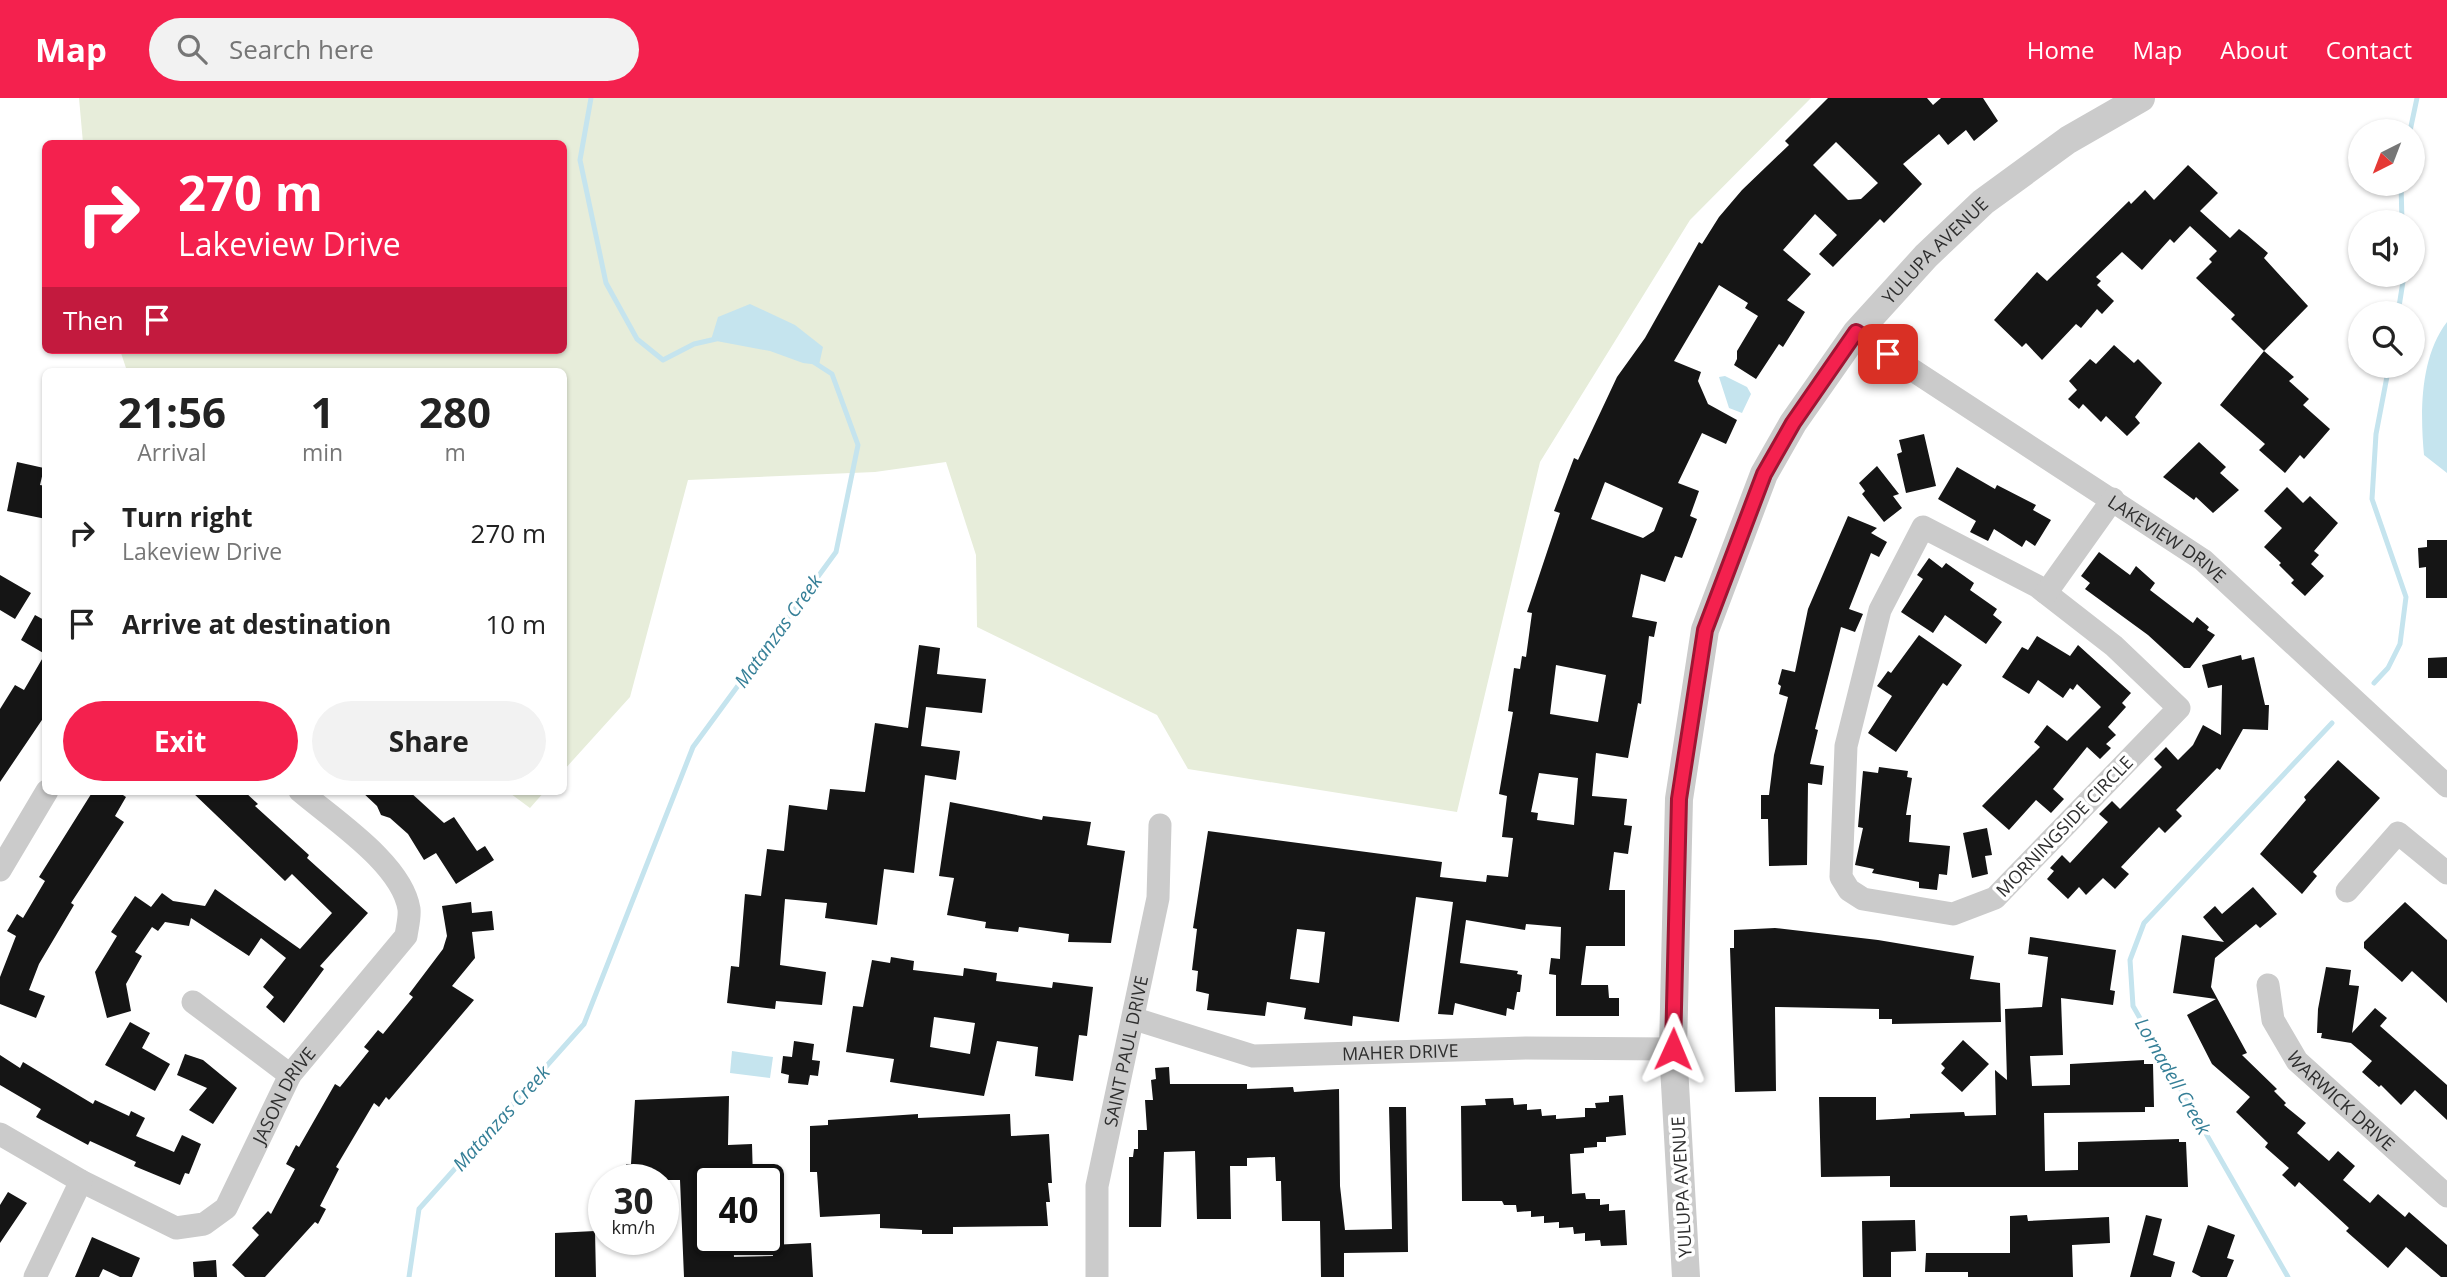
<!DOCTYPE html>
<style>
:root{--surface:#fff;--page:#f2f2f2;--text:#222;--muted:#767676;--accent:#f4214e}
body{margin:0;font-family:"Open Sans",sans-serif;background:var(--page);color:var(--text);height:100vh;display:flex;flex-direction:column;font-size:26px;white-space:nowrap}
*{box-sizing:border-box;margin:0}
p{font-size:23px;color:var(--muted)}
.icon{flex:none;width:38px;height:38px;fill:none;stroke:currentColor;stroke-width:2;stroke-linecap:round;stroke-linejoin:round}
.map{position:relative;flex:1;overflow:hidden}
.panel{position:absolute;left:42px;top:270px;width:525px;height:427px;display:flex;flex-direction:column;background:var(--surface);border-radius:10px;box-shadow:0 2px 5px #0004}
.panel>*{flex:none}
.guide{position:absolute;left:42px;top:42px;width:525px;height:214px;border-radius:10px;box-shadow:0 2px 5px #0004;background:#f4214e;color:#fff;overflow:hidden}
.needle{width:46px;rotate:222deg}
.controls{position:absolute;left:2348px;top:21px;display:grid;gap:14px}
.controls a{display:grid;place-items:center;width:77px;height:77px;border-radius:50%;background:var(--surface);box-shadow:0 2px 5px #0004;font-size:35px}
.speed{position:absolute;left:588px;top:1066px;display:flex;gap:14px;font-size:35px;font-weight:700;text-align:center}
.speed>*{display:grid;place-content:center;width:91px;height:91px;border-radius:50%;background:var(--surface);box-shadow:0 2px 5px #0004;line-height:1}
.speed small{font-size:18px;font-weight:400}
.speed .limit{border:4px solid #111;border-radius:10px;background:#fff;color:#111}
.pin{position:absolute;display:grid;place-items:center;width:60px;height:60px;color:#fff;margin:-30px;border-radius:14px;box-shadow:0 4px 10px #0006}
.me{position:absolute;width:77px;margin:-38px;rotate:1deg;stroke-linejoin:round;filter:drop-shadow(0 0 5px #0008)}
.turn{display:flex;align-items:center;gap:24px;height:147px;padding:0 21px;font-size:32px}
.turn .icon{width:91px;height:91px;stroke-width:2.5}
.turn b{display:block;font-size:49px;line-height:60px}
.then{display:flex;align-items:center;height:66px;padding:0 21px;background:#0003;gap:14px;font-size:26px}
.eta{display:flex;justify-content:space-evenly;align-items:center;height:119px;text-align:center}
.eta b{font-size:42px;font-weight:700;line-height:49px}
.primary-button{display:flex;gap:14px;margin-top:auto;padding:14px 21px}
.primary-button a{flex:1;height:80px;border-radius:42px;background:var(--accent);color:#fff;font-size:28px;font-weight:700;line-height:80px;text-align:center}
.primary-button a+a{background:var(--page);color:var(--text)}
ul{padding:0;list-style:none}
li{display:flex;align-items:center;gap:21px;height:91px;padding:0 21px}
li div{flex:1}
li b{display:block;font-size:26px}
li em{font-style:normal}
header{display:flex;align-items:center;gap:42px;box-sizing:border-box;height:98px;padding:0 35px;background:var(--accent);color:#fff}
header strong{font-size:33px}
nav{display:flex;gap:38px;margin-inline-start:auto;font-size:24px}
.search{width:490px;height:63px;background:var(--page);display:flex;align-items:center;gap:18px;box-sizing:border-box;padding:0 24px;border-radius:38px;color:var(--muted);font-size:26px}
.map>svg:first-child{display:block}
.green{fill:#e7edda}
.water{fill:#c5e4ee}
.lines{fill:none;stroke-linecap:round;stroke-linejoin:round}
.stream{stroke:#c5e4ee;stroke-width:5}
.building{fill:#151515;fill-rule:evenodd}
.minor{stroke:#cbcbcb;stroke-width:23}
.tertiary{stroke:#cbcbcb;stroke-width:28}
.route-casing{stroke:#9f1533;stroke-width:18}
.route{stroke:#f4214e;stroke-width:12}
.labels{text-anchor:middle;dominant-baseline:central;stroke-width:7;stroke-linejoin:round;paint-order:stroke}
.street-label{font-size:18px;fill:#2e2e2e;stroke:#fff}
.water-label{font-size:19px;font-style:italic;fill:#357f97;stroke:#fff}
</style>
<header>
<strong>Map</strong>
<div class="search"><svg class="icon" aria-label="search" viewBox="0 0 24 24"><circle cx="10" cy="10" r="6"/><path d="M15 15l6 6"/></svg>Search here</div>
<nav><a>Home</a><a>Map</a><a>About</a><a>Contact</a></nav>
</header>
<div class="map">
<svg width="2447" height="1179" viewBox="0 0 2447 1179">
<rect width="100%" height="100%" fill="#fff"/>
<path class="green" d="M79 0H1811L1690 122 1540 364 1457 714 1188 671 1157 617 977 529 976 457 946 364 875 374 688 382 630 599 564 672V273H127L120 252H564V46L83 45Z
M507 693H545L530 710Z"/>
<path class="water" d="M750 206 795 227 823 249 819 267 803 265 770 253 711 242 718 219Z
M2447 224V375L2424 357C2420 314 2420 259 2447 224Z
M1725 278 1747 289 1751 296 1742 315 1729 310 1719 279Z
M732 953 773 959 770 980 730 975Z"/>
<g class="lines">
<path class="stream" d="M591 0 580 62 606 185 637 241 663 262 694 246 716 241
M2410 33 2417 0
M2401 86 2402 124
M2398 215 2404 177
M2374 585 2388 570 2400 546 2406 499 2372 401 2376 336 2389 268
M409 1179 419 1111 584 926 693 649 836 454 858 347 832 276 815 265
M2288 1179 2133 908 2130 862 2144 825 2332 625"/>
</g>
<path class="building" d="M1828 0H1927L1933 7 1941 0H1983L1998 23 1974 43 1966 32 1948 47 1939 36 1903 66 1922 86 1884 125 1880 121 1833 169 1819 156 1837 137 1815 116 1783 152 1811 176 1787 202 1805 214 1783 249 1779 246 1756 281 1734 267 1737 261V253L1758 218 1745 210 1748 205 1719 187 1674 263 1701 274 1698 283 1708 306 1737 322 1726 346 1702 335 1678 385 1699 393 1690 418 1697 421 1682 460 1675 458 1665 484 1641 476 1632 519 1657 524 1654 539 1649 538 1641 606 1638 605 1628 660 1596 655 1592 698 1627 701 1624 727 1632 728 1628 756 1614 754 1609 792H1625V848H1586L1581 887H1608L1609 900H1619V918H1556V877L1549 876 1551 860 1560 861 1561 829 1526 826 1525 832 1466 822 1460 865 1518 873 1517 876 1522 877 1520 894H1517L1514 912 1507 910 1506 918 1455 905 1453 917 1438 916 1453 804 1416 799 1399 924 1353 918 1352 928 1304 921 1306 910 1267 904 1265 918 1207 912 1209 896 1196 893 1198 873 1192 872 1197 831 1193 830 1208 733 1442 764 1440 779 1486 784 1487 777 1508 779 1513 740 1502 739 1507 698 1499 696 1513 614 1508 613 1514 570 1520 571 1522 558 1526 559 1532 515 1527 514 1560 415 1554 413 1574 360 1578 362 1617 279 1645 240 1699 144 1702 146 1719 119 1742 92 1789 47 1785 43ZM1836 44 1878 85 1861 101 1848 102 1813 67ZM1605 384 1663 410 1654 433 1643 440 1591 421ZM1556 567 1606 577 1598 624 1550 616ZM1539 675 1578 680 1574 727 1537 722 1538 715 1531 714ZM1297 831 1325 834 1319 885 1290 881Z
M2188 67 2218 95 2200 113 2230 140 2239 131 2247 137 2268 155 2264 160 2308 208 2264 253 2231 221 2235 217 2196 180 2212 164 2209 161 2217 153 2190 128 2174 145 2170 141 2142 172 2122 154 2096 179 2101 183 2097 187 2114 203 2102 216 2097 211 2081 230 2076 226 2042 262 2026 245 2022 249 1994 222 2037 174 2047 183 2129 103 2131 106 2145 92 2154 102Z
M2114 247 2134 265 2138 261 2162 285 2135 319 2140 325 2127 338 2106 318 2101 324 2083 306 2079 311 2068 301 2077 292 2069 283 2090 261 2096 266Z
M2264 253 2294 279 2289 283 2309 301 2303 307 2330 331 2304 361 2300 357 2285 375 2259 352 2265 346 2220 307Z
M1924 336 1936 388 1906 395 1897 356 1902 354 1899 342Z
M2199 344 2226 369 2220 375 2239 392 2213 415 2196 399 2194 402 2163 379Z
M17 364 44 370 40 387 46 388V421L7 413Z
M1877 368 1899 396 1893 398 1902 410 1884 424 1862 396 1865 393 1859 385Z
M1957 369 1995 391 1997 387 2036 407 2033 412 2051 422 2035 448 2026 442 2022 449 1994 431 1988 443 1970 434 1976 423 1938 401Z
M2287 389 2303 405 2310 398 2338 425 2314 453 2319 457 2311 466 2324 478 2305 498 2291 485 2294 482 2279 467 2281 465 2264 449 2282 430 2264 413Z
M1848 418 1877 430 1871 435 1887 444 1879 459 1871 455 1849 511 1863 516 1855 534 1841 529 1815 631 1818 632 1810 666 1824 668 1822 687 1808 685 1807 767 1769 768 1768 721H1761V697H1769L1774 657 1788 599 1779 596 1781 588 1778 586 1782 571 1795 574 1808 511Z
M2427 442H2447V500H2426V469L2419 470 2418 450 2427 449Z
M2099 454 2130 477 2136 468 2155 485 2150 492 2193 525 2197 519 2209 529 2207 532 2215 537 2190 570H2184L2148 537 2085 491 2090 485 2081 478Z
M1929 460 1942 470 1946 465 1974 485 1970 492 1997 511 1993 517 2002 524 1986 546 1945 517 1933 535 1901 514 1923 481 1917 477Z
M0 477 31 495 15 521 0 512Z
M35 517 46 523V616L0 684V611L15 587 24 592 45 556 21 542Z
M1919 537 1962 567 1947 588 1943 585 1896 654 1868 635 1892 598 1877 588 1888 573 1891 575Z
M2037 538 2070 558 2078 547 2131 595 2122 605 2126 609 2108 629 2116 637 2106 646 2111 650 2100 661 2087 649 2053 691 2064 701 2051 715 2036 702 2009 732 1982 708 2040 649 2034 644 2047 627 2067 643 2101 609 2077 586 2073 592 2070 590 2063 600 2038 582 2029 596 2002 579 2022 549 2028 552Z
M919 547 940 550 937 576 986 581 982 615 926 609 921 648 960 653 956 682 925 677 914 775 884 771 877 827 825 820 827 805 785 801 780 867 826 874 822 907 776 903 775 911 727 905 731 868 739 869 745 796 761 798 767 751 784 753 789 707 827 712 830 691 865 694 875 625 908 630Z
M2241 557 2242 562 2254 559 2265 607H2269L2268 632 2243 631 2220 672 2217 670 2176 712 2182 718 2165 735 2159 729 2121 769 2129 776 2115 791 2103 780 2086 797 2079 789 2068 801 2047 781 2054 773 2050 770 2062 757 2070 765 2108 724 2099 716 2112 703 2120 711 2162 669 2154 661 2166 649 2178 662 2193 647 2203 627 2221 637 2222 587 2208 590 2202 567Z
M2447 559V580H2428V560Z
M2338 662 2380 700 2313 774 2317 778 2302 796 2260 756 2306 702 2304 699Z
M1879 669 1908 673 1907 679 1912 680 1906 717H1911L1909 744 1950 748 1947 777 1939 776 1937 792 1919 790V784L1872 775 1874 771 1855 767 1863 730 1858 729 1863 673 1878 675Z
M93 693H117L126 699 115 718 124 724 71 805 74 807 39 866 29 892 45 898 36 920 0 906V879L16 838 7 833 17 816 23 820 45 783 39 779Z
M191 693H244L258 706 255 708 309 757 307 760 368 815 320 868 324 871 284 925 266 909 274 899 263 889 286 860 261 840 249 858 191 820 189 828 165 824 158 833 152 829 135 854 142 858 126 886 131 913 107 920 95 874 117 838 111 834 135 798 151 809 162 795 173 803 205 808 215 791 300 851 332 815 292 776 285 783Z
M361 693H409L444 725 454 719 477 753 485 748 494 762 456 786 436 755 424 762 408 736 390 720 381 717 377 708Z
M950 704 1042 722 1043 718 1091 724 1087 747 1125 753 1111 845 1068 844 1069 836 1019 829 1018 834 985 830 986 824 947 817 954 780 939 778Z
M1987 730 1992 757 1985 758 1988 776 1972 780 1963 735Z
M2253 789 2277 816 2260 830 2256 826 2215 860 2211 889 2247 955 2242 957 2277 991 2274 993 2286 1005 2284 1007 2306 1025 2297 1035 2329 1063 2338 1053 2355 1068 2343 1082 2370 1105 2378 1096 2405 1119 2409 1114 2447 1147V1179H2441L2406 1149 2388 1170 2346 1133 2349 1130 2299 1084 2295 1089 2282 1077 2289 1070 2265 1049 2268 1045 2236 1014 2250 999 2212 966 2187 917 2216 901 2173 895 2182 837 2224 844 2203 819 2215 808 2222 816Z
M471 804 472 815 492 813 494 832 472 834 475 860 452 888 474 902 389 1002 386 999 379 1009 374 1005 336 1069 339 1071 320 1108 326 1111 318 1126 315 1124 265 1179H245L232 1167 259 1137 252 1130 268 1113 271 1116 295 1071 286 1066 296 1047 299 1049 335 986 340 989 369 953 364 949 378 932 383 936 413 899 409 896 443 851 447 838 442 808Z
M2405 804 2447 842V905L2412 873 2402 884 2364 850V844Z
M1775 830 1878 842 1974 858 1970 881 2000 885 2001 924 1892 926V921H1879V911L1775 909 1776 993 1735 994 1730 850H1734V832Z
M2030 839 2116 852 2110 892 2115 893 2113 907 2061 900 2063 957 2030 958 2032 988 2070 987V966L2144 962V966H2153L2154 1009H2145V1014L2044 1015 2045 1073 2078 1072V1044L2179 1041V1044H2186L2188 1089H1890V1078L1821 1079 1819 999H1876V1022L1910 1020V1016L1964 1014 1965 1018 1996 1017 1995 972 2007 982 2005 911 2042 909 2048 859 2028 856Z
M891 859 914 863 913 872 963 878 964 870 997 875 996 883 1052 890 1053 884 1093 889 1087 938 1079 937 1073 983 1035 978 1038 949 997 943 984 998 890 984 894 961 846 954 853 908 863 909 872 862 890 865ZM934 919 975 925 970 956 930 949Z
M2326 869 2351 872 2349 887 2359 888 2352 935 2375 910 2387 920 2380 928 2447 987V1022L2415 992 2401 1007 2381 987 2379 989 2362 974 2372 963 2351 945 2321 940 2322 935H2317L2318 911Z
M130 924 150 935 142 950 170 966 155 993 105 967Z
M1963 942 1989 966 1962 994 1941 975 1945 970 1941 966Z
M794 943 814 946 812 962 820 963 818 978 810 977 808 987 788 985 789 977 781 975 783 958 792 959Z
M185 956 203 962 237 990 213 1026 189 1012 207 990 177 977Z
M0 957 20 970 23 964 93 1006 95 1002 129 1018 131 1013 145 1020 136 1038 174 1054 182 1037 201 1046 189 1076 185 1075 180 1087 134 1068 136 1064 90 1043 88 1047 36 1019 41 1011 0 987Z
M1169 969 1170 986H1247V991L1293 989 1294 994 1339 991 1340 1088 1345 1132 1392 1131 1389 1009H1406L1408 1154 1344 1155V1179H1321L1320 1123H1282L1281 1083H1276L1275 1059 1247 1060V1068H1230L1231 1121H1197L1195 1053 1164 1054 1161 1129H1129V1059H1133L1134 1051H1138V1032H1147L1145 1002H1153L1151 982 1156 981 1155 970Z
M1623 997 1626 1037 1606 1039V1044H1597V1049L1584 1050V1055L1570 1056 1572 1096 1585 1095 1586 1101H1600V1107L1609 1106V1113L1625 1112 1627 1147 1601 1148 1600 1142 1585 1143V1135L1574 1136 1573 1129 1559 1130V1124L1544 1125V1118L1531 1119V1113L1517 1114 1516 1107H1504L1502 1103H1462L1461 1008 1486 1007 1485 1001 1513 1000 1514 1007 1527 1006V1012L1541 1011 1542 1018 1556 1017V1021L1585 1019V1010H1596L1595 1005 1609 1004V998Z
M729 998 728 1047 752 1046 753 1082H697L701 1141H733L734 1159 773 1158 772 1147 811 1145 813 1179H684L680 1082H627L626 1066H631L635 1002Z
M918 1016V1020L1010 1016 1011 1038 1049 1036 1052 1085H1048L1050 1104H1046L1048 1128 953 1129V1136H922V1132L880 1130V1116L820 1119 817 1074H810V1028L828 1027V1022Z
M8 1094 27 1105 0 1145V1107Z
M2027 1117 2028 1123 2109 1119 2110 1145 2072 1147 2073 1179H1968V1174H1925L1926 1155H2010V1118Z
M2146 1117 2162 1121 2153 1157 2175 1164 2171 1179H2130Z
M1915 1122 1916 1153 1891 1154V1179H1863L1862 1123Z
M2208 1127 2235 1137 2227 1160 2234 1162 2227 1179H2201L2192 1174Z
M595 1133 596 1179H555V1135Z
M92 1139 140 1160 132 1179H120L103 1171 99 1179H75Z
M216 1162 217 1179H194L193 1164Z"/>
<g class="lines">
<g class="minor">
<path id="s1" d="M1856 235 2203 462 2447 688"/>
<path d="M1923 429 2037 488 2114 548 2179 610 1995 800 1953 816 1863 801 1849 792 1841 779 1846 648 1880 512Z"/>
<path d="M2046 495 2113 401"/>
<path d="M0 772 47 693"/>
<path d="M2347 793 2398 735 2447 775"/>
<path id="s2" d="M2268 887 2273 922 2297 963 2447 1098"/>
<path d="M193 904 290 977"/>
<path id="s3" d="M1135 921 1253 958 1526 950 1673 951"/>
<path id="s4" d="M0 1036 81 1083 176 1130 204 1126 226 1110 290 977 406 838C407 830 410 820 409 811 402 766 334 722 300 693"/>
<path d="M35 1179 81 1083"/>
<path id="s5" d="M1097 1179V1088L1158 800 1160 727"/>
</g>
<path class="tertiary" id="s6" d="M1686 1179 1673 951 1679 701 1705 532 1764 376 1793 325 1856 235 1926 158 1983 104 2068 42 2141 0"/>
</g>
<g class="lines">
<defs>
<path id="route" d="M1673 951 1679 701 1705 532 1764 376 1793 325 1856 234 1888 256"/>
</defs>
<use href="#route" class="route-casing"/>
<use href="#route" class="route"/>
</g>
<g class="labels">
<g class="street-label">
<text stroke="none"><textPath href="#s6" startOffset="1099">YULUPA AVENUE</textPath></text>
<text stroke="none"><textPath href="#s1" startOffset="373">LAKEVIEW DRIVE</textPath></text>
<text transform="translate(2064 728) rotate(-46)">MORNINGSIDE CIRCLE</text>
<text stroke="none"><textPath href="#s5" startOffset="229">SAINT PAUL DRIVE</textPath></text>
<text stroke="none"><textPath href="#s3" startOffset="271">MAHER DRIVE</textPath></text>
<text stroke="none"><textPath href="#s4" startOffset="382">JASON DRIVE</textPath></text>
<text stroke="none"><textPath href="#s2" startOffset="142">WARWICK DRIVE</textPath></text>
<text transform="translate(1681 1089) rotate(-93)">YULUPA AVENUE</text>
</g>
<g class="water-label">
<text transform="translate(778 533) rotate(-54)">Matanzas Creek</text>
<text transform="translate(2173 978) rotate(60)">Lornadell Creek</text>
<text transform="translate(501 1020) rotate(-48)">Matanzas Creek</text>
</g>
</g>
</svg>
<div class="controls">
<a><svg class="needle" viewBox="-14 -14 28 28"><path d="M0-13l5 13h-10z" fill="#e53935"/><path d="M0 13l5-13h-10z" fill="#767676"/></svg></a>
<a><svg class="icon" aria-label="sound" viewBox="0 0 24 24"><path d="M4 9h4l5-4v14l-5-4H4zM17 9q2 3 0 6"/></svg></a>
<a><svg class="icon" aria-label="search" viewBox="0 0 24 24"><circle cx="10" cy="10" r="6"/><path d="M15 15l6 6"/></svg></a>
</div>
<div class="speed"><div>30<small>km/h</small></div><div class="limit">40</div></div>
<div class="pin" style="left:1888px;top:256px;background:#d93025"><svg class="icon" aria-label="arrive" viewBox="0 0 24 24"><path d="M6 21V4h12l-3 4 3 4H6"/></svg></div>
<svg class="me" style="left:1673px;top:951px" viewBox="-20 -20 40 40"><path d="M0-17L14 15 0 8-14 15z" fill="#f4214e" stroke="#fff" stroke-width="4"/></svg>
<div class="guide">
<div class="turn"><svg class="icon" aria-label="right" viewBox="0 0 24 24"><path d="M7 20v-9h11M14 6l5 5-5 5"/></svg><div><b>270 m</b>Lakeview Drive</div></div>
<div class="then">Then<svg class="icon" aria-label="arrive" viewBox="0 0 24 24"><path d="M6 21V4h12l-3 4 3 4H6"/></svg></div>
</div>
<section class="panel">
<div class="eta">
<div><b>21:56</b><p>Arrival</p></div>
<div><b>1</b><p>min</p></div>
<div><b>280</b><p>m</p></div>
</div>
<ul>
<li><svg class="icon" aria-label="right" viewBox="0 0 24 24"><path d="M7 20v-9h11M14 6l5 5-5 5"/></svg><div><b>Turn right</b><p>Lakeview Drive</p></div><em>270 m</em></li>
<li><svg class="icon" aria-label="arrive" viewBox="0 0 24 24"><path d="M6 21V4h12l-3 4 3 4H6"/></svg><div><b>Arrive at destination</b></div><em>10 m</em></li>
</ul>
<div class="primary-button"><a>Exit</a><a>Share</a></div>
</section>
</div>
